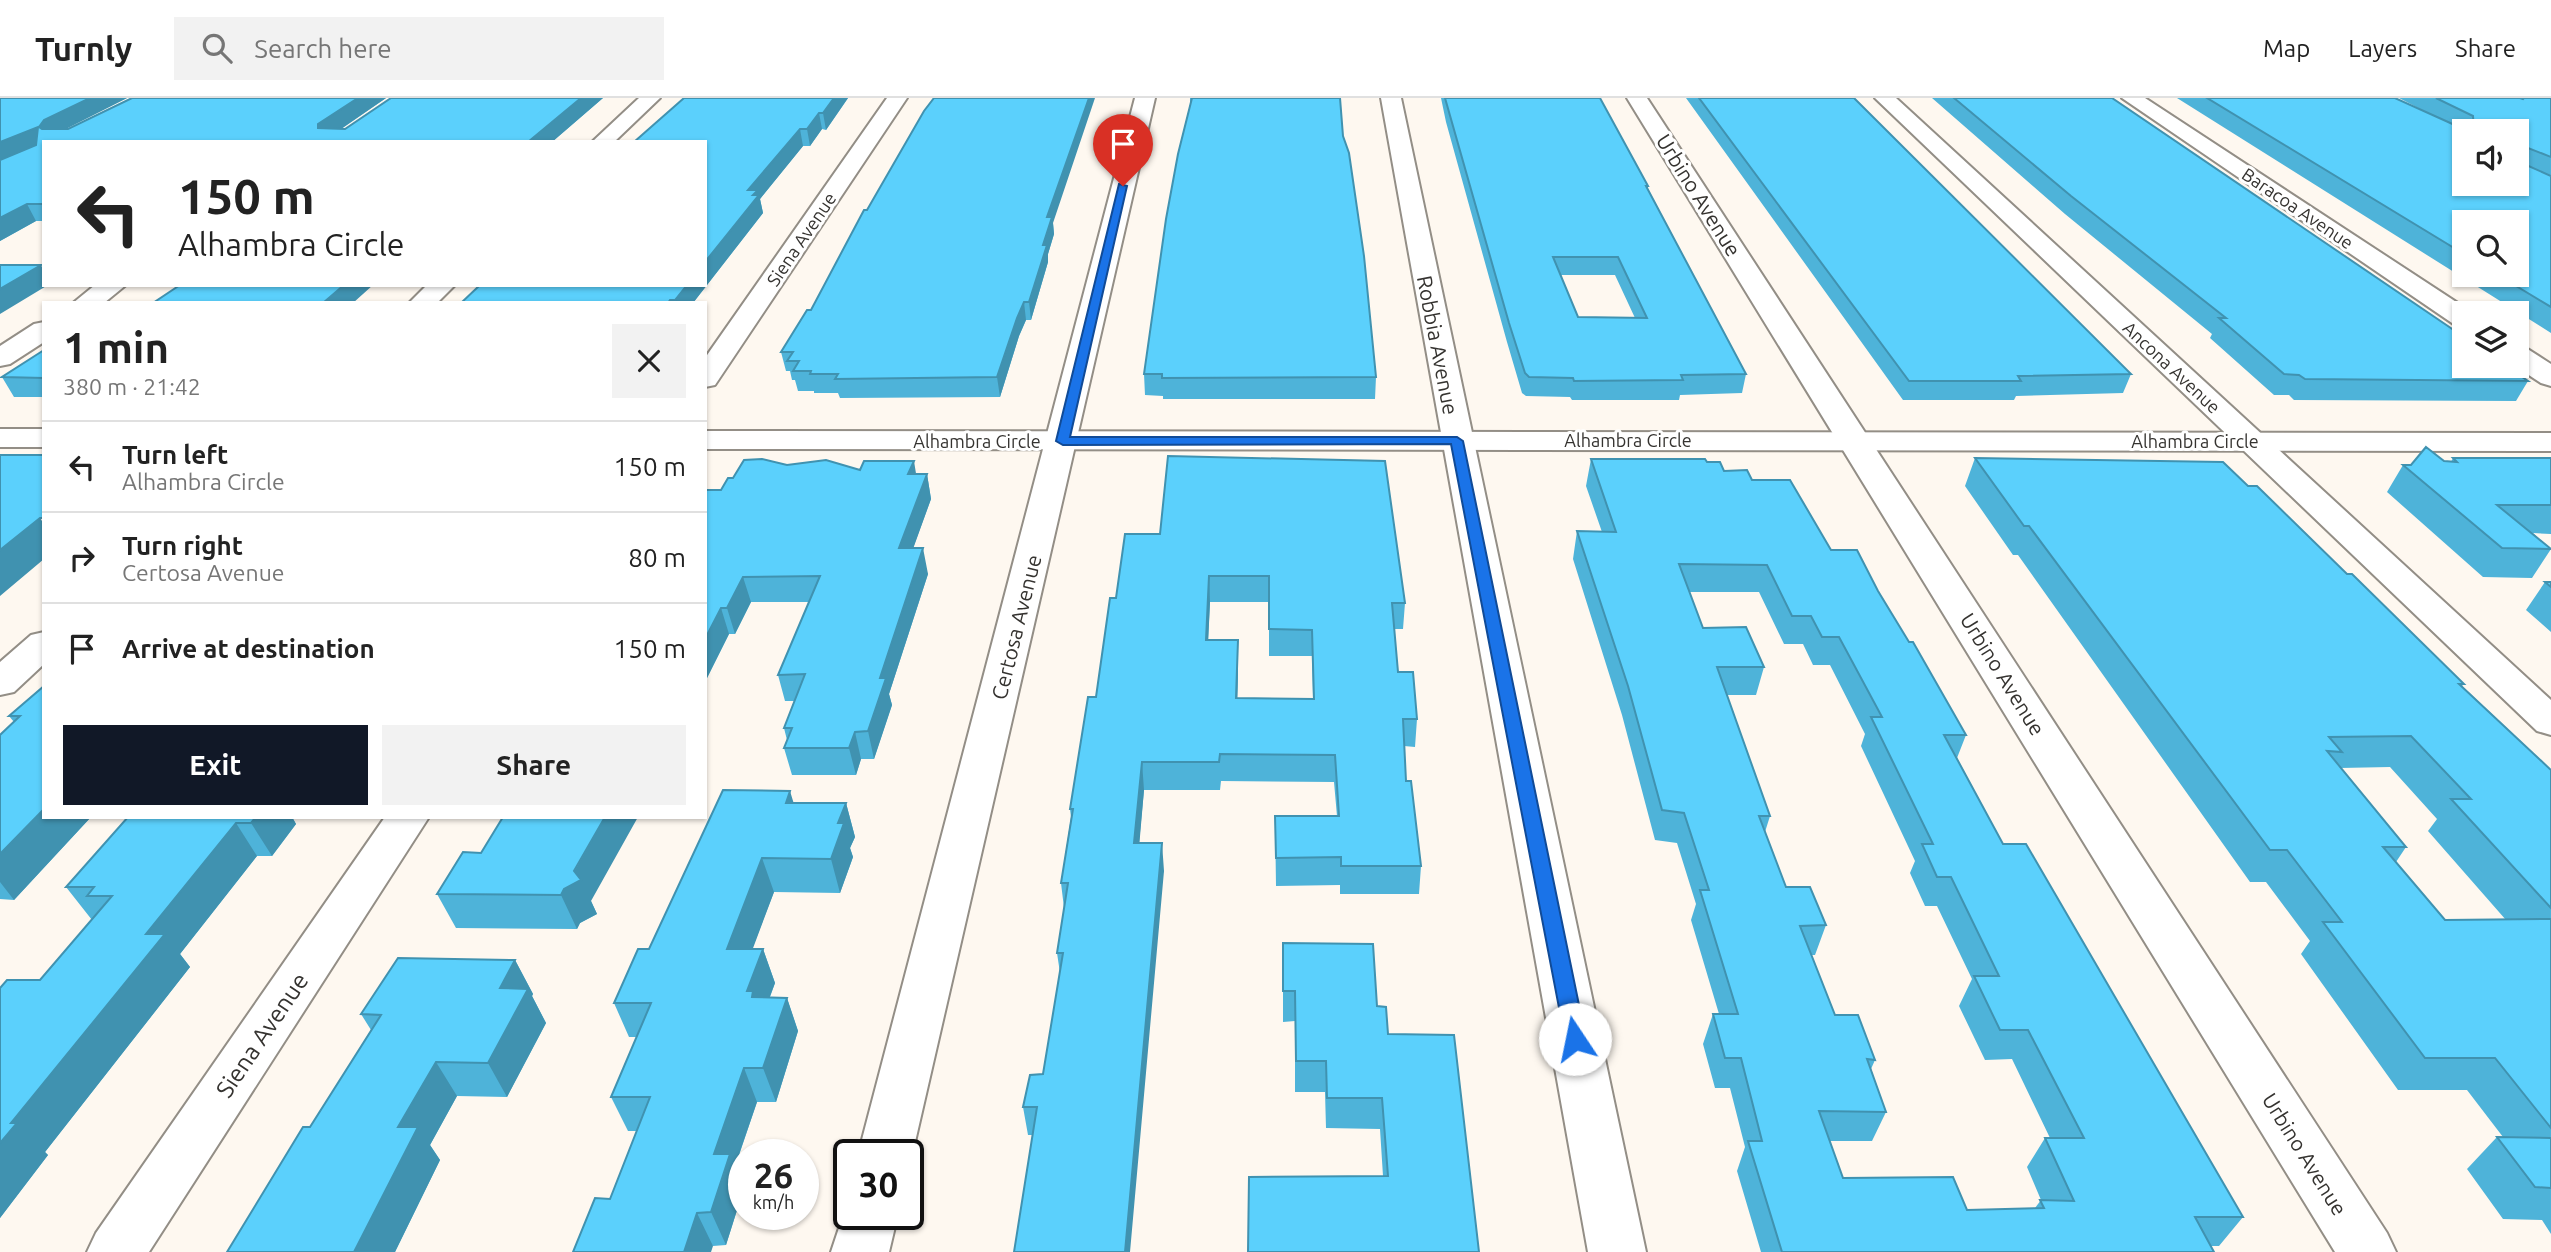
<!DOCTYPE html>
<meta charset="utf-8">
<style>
:root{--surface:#fff;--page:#f2f2f2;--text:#222;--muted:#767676;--line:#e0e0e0;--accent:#111827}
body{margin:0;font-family:Ubuntu,sans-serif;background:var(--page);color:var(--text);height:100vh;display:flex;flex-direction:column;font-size:26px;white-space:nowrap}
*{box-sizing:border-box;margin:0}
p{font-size:23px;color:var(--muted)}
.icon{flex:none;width:38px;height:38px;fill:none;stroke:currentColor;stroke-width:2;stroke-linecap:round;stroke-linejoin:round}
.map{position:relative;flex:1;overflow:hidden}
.side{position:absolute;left:42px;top:203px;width:665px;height:518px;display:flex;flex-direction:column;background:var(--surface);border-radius:0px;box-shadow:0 2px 5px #0004}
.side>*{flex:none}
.hud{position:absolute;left:42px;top:42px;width:665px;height:147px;border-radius:0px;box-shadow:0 2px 5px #0004;background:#fff;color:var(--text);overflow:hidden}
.controls{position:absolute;left:2452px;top:21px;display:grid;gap:14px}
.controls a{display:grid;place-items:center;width:77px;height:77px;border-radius:0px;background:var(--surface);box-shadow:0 2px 5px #0004;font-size:35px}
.speed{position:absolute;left:728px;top:1041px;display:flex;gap:14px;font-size:35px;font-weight:700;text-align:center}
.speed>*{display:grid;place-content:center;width:91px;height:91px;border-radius:50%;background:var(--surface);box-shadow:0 2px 5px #0004;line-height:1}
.speed small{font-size:18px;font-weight:400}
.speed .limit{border:4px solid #111;border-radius:10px;background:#fff;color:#111}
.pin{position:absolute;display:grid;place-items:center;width:60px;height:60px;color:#fff;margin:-72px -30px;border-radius:50% 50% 50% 0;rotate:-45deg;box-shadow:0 0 7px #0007}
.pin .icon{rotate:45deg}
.me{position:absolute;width:77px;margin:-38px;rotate:349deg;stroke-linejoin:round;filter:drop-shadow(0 0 5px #0008)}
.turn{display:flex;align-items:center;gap:24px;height:147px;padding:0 21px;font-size:32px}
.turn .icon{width:91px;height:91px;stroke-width:2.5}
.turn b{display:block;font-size:49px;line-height:60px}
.round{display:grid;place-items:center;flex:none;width:74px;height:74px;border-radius:0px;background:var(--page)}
.headline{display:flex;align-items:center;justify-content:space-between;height:119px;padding:0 21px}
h1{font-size:42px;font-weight:700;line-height:52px}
.button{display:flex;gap:14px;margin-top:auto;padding:14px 21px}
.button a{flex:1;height:80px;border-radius:0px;background:var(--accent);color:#fff;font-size:28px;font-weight:700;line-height:80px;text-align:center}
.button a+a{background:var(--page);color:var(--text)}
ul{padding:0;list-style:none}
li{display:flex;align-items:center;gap:21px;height:91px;padding:0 21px;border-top:2px solid var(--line)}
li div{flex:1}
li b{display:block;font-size:26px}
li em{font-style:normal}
header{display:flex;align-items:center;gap:42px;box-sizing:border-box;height:98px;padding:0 35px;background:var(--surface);border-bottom:2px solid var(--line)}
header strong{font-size:33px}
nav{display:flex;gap:38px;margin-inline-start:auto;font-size:24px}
.search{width:490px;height:63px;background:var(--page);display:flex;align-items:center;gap:18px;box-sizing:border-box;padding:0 24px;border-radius:0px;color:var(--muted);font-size:26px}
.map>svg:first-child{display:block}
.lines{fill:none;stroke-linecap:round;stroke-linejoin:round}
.street-casing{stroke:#938e86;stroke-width:4}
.secondary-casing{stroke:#938e86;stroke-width:4}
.street{fill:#fff;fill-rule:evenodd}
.secondary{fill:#fff;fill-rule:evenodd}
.wall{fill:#4eb3d9;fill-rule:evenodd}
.shaded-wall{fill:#4092b0}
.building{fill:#5bd0fc;stroke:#4092b0;stroke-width:2;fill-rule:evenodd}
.route{fill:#1a73e8;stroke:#114b97;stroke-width:2}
.labels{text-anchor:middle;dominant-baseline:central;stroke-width:6;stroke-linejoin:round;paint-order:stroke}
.far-street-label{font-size:18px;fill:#353330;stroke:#fff}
.street-label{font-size:21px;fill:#353330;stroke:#fff}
.near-street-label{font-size:24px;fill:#353330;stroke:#fff}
</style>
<header>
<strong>Turnly</strong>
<div class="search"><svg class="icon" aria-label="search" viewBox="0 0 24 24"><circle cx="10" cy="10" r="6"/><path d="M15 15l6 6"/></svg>Search here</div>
<nav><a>Map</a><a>Layers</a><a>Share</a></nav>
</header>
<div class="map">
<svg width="2551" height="1154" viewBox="0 0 2551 1154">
<rect width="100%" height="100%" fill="#fef8f0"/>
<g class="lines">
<defs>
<path id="street" d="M639 0H660L614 44H592Z
M887 0H907L715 287 705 289V260Z
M1135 0H1155L912 1057 908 1066V1057H858Z
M1381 0H1401L1646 1154H1588Z
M1627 0H1647L2387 1135 2396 1154H2335Z
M1875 0H1896L2551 602V637L2537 633Z
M2122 0H2145L2473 215H2464V229L2455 227Z
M95 187H126L104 205H73Z
M427 187H455L437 205H409Z
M44 224V244L10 266 0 268V248L34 226Z
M2516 248 2526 250 2551 266V288L2541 285 2515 268Z
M44 534V566L14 594 0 597V564L31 537Z
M385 719H429L149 1154H87L96 1135Z
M849 1100V1116H898L889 1154H831Z"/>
<path id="secondary" d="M0 331H44V349H0Z
M705 333 2551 335V353L705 351Z"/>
</defs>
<use href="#street" class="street-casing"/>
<use href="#secondary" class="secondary-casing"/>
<use href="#street" class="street"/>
<use href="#secondary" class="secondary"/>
</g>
<path class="wall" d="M0 0H127L65 31H68L132 0H386L341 31H345L391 0H603L552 44H44V123H36L0 143Z
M684 0H848L826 32 822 31 810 48H803L760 101 763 115 693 205H461Z
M1190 0H1340L1343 38 1376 279 1375 301H1163V298L1145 297 1144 276 1190 8Z
M1441 0H1600L1648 88V91L1746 276 1742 295 1680 297 1679 302H1572L1570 299 1526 298 1522 295 1507 244 1446 24ZM1560 177H1615L1635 220 1578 219Z
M1686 0H1854L2131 276 2123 295 2016 298 2014 302H1903Z
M1932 0H2112L2528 283 2516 303 2294 302 2289 297H2274L2210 240 2212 236 2065 116Z
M2177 0H2395L2432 17 2399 0H2551V235ZM2464 33H2516L2464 86ZM2464 124 2516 177H2464Z
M867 112 1053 125 1054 136 1048 156V164L1031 222H1026L1019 238 1000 299 840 300 838 295H814V293H798L795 282H792L790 273H786L781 254 811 212Z
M44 252V299H14L2 279Z
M1975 360 2248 388 2347 476 2464 586 2462 588 2551 672V1136L2542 1122 2503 1121 2467 1071 2497 1039H2503L2467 992H2398L2301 856 2310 843 2266 784H2250L2018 457H2013L1965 388ZM2390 669 2437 721 2428 733 2506 822H2445L2396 764 2406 749 2340 670Z
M2453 360H2551V436L2533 435 2551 451 2532 480 2483 479 2387 394 2403 367 2451 364Z
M1591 361 1707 364 1724 373 1752 382 1878 493 1966 637 1957 660 2003 746 2243 1119 2219 1148H2211L2214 1154H1761L1737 1073 1745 1049 1730 990H1715L1703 946 1713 916H1719L1691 822 1696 806 1677 745 1655 742 1622 617 1573 461 1577 433 1602 434 1586 388ZM1689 494H1759L1784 546H1803L1813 567H1830L1865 636 1861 648 1915 763 1910 775 1925 808H1937L1972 881 1959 908 1985 962 2012 961 2050 1040H2045L2027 1069 2041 1102 2035 1110 1967 1112 1843 1080 1829 1043H1872L1886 1014 1871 971 1875 962 1835 917 1811 857H1815L1826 827 1786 789 1765 734 1770 718 1727 597H1756L1764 569 1703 530Z
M787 367 927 376 931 401 913 450 928 476 889 596 892 607 874 661H861L856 677H792L784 650 787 642 784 630 794 603H785L778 577 809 504H751L735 536H729L705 584V392H721L733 380Z
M1125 436 1405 505 1403 531H1394L1398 574 1417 621 1415 649 1404 648 1406 683 1421 768 1419 796H1340V787L1276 788 1275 718H1337L1334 684 1221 683 1220 692H1144L1139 745 1164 773 1033 1037H1028L1023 1009 1043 976 1060 875 1057 855 1064 810 1061 785 1071 719 1070 711 1096 599 1116 500ZM1210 504H1269V558H1312L1313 601 1237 600 1238 568 1208 542Z
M2545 484H2551V534L2526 512Z
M44 588V719H91L14 802 0 801V637L14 624 9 618Z
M794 705H846L855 739 850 750 853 759 840 795 774 794 752 851H763L775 885 770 899 787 900 798 933 776 1004H757L735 1069 744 1090 726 1147 713 1148 610 1101 637 1033H628L611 999 637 939H629L614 905 649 851Z
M128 719H292L296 726 272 758H257L180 856 190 869 45 1054 48 1057 0 1120V890L40 882 92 822 66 789Z
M463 754 591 803 597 816 580 825 577 831 456 830 437 796Z
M1283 845 1377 908 1479 1154 1383 1078 1380 1031 1326 1030 1325 994H1295V923L1283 924Z
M515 862 533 896 532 898 546 925 507 999 457 998 430 1047 440 1062 395 1154H227L310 1029 371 932 361 916Z"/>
<path class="shaded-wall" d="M90 0H127L52 38 39 29 44 22Z
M358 0H386L325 42 318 30V26Z
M581 0H603L552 44H528Z
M834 0H848L826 32 823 15Z
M1089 0H1095L1053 125 1054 136 1048 156V164L1031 222 1029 204 1043 147 1047 119Z
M819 15 822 31 810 48 807 31Z
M38 29 46 44 0 63V44Z
M800 31 803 48 760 101 763 115 693 205H676L675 202 687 187H705V164L748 92Z
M27 106 36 123 0 143V120Z
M41 167 44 173V187H48L0 216V191Z
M344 187H373L353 205H323Z
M1024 204 1026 222 1019 238 1000 299 997 279 1017 220Z
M914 363 918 388 908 376Z
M927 376 931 401 904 476 899 450Z
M40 420 44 426V461L0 498V452Z
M923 450 928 476 889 596 892 607 874 661 868 633 880 580Z
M1209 478 1210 504 1207 568 1206 542Z
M743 479 751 504 735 536 727 510Z
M721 510 729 536 705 584V541Z
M1238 542V568L1237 627 1236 600Z
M855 634 861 661 856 677 849 650Z
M1142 664 1144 692 1137 773 1134 745Z
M790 693 800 726 786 705Z
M846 705 855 739 850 750 853 759 840 795 831 761 838 725Z
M44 711V719H91L14 802 0 784V756Z
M256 719H292L296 726 272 758 251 725Z
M605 719H638L591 803 597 816 580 825 577 831 561 797Z
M236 725 257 758 180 856 190 869 45 1054 48 1057 0 1120V1045L11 1025 146 836Z
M1162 745 1164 773 1130 1154H1125Z
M762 760 774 794 740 885 727 851Z
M763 851 775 885 762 919 747 893Z
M515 862 533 896 532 898 546 925 507 999 488 965 500 890Z
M787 900 798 933 776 1004 763 970Z
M436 964 457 998 430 1047 440 1062 395 1154H354L398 1029Z
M744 970 757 1004 735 1068 744 1090 726 1147 711 1114 714 1056Z
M697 1115 713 1148 711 1154H684Z"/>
<path class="building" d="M0 0H90L44 22 39 29 42 31H68L132 0H358L318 26V30L345 31 391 0H581L528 44H44V106H27L0 120V62L36 47 38 29 0 44Z
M684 0H834L823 15H819L807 31H800L748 92H758L753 97H759L705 164V44H634Z
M934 0H1089L1047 119H1052L1043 147H1047L1029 204H1024L1017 220 997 279 835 281 838 276H810L811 273H793L799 263H787L793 254H781L807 212H811L864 112H867L924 13Z
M1192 0H1340L1343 38 1349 55 1364 158 1376 279 1162 280V276H1144L1166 121 1178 56Z
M1445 0H1600L1648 88H1646L1746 276 1681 277 1683 282 1574 283 1573 280 1529 279 1525 275 1509 225ZM1553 159H1618L1647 220 1578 219Z
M1699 0H1854L2131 276 2018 278 2021 283H1909Z
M1954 0H2112L2464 239V268H2506L2528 283 2305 281 2299 277 2284 276 2219 220H2226L2071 98Z
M2207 0H2395L2468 33H2464V86H2516V33H2474L2473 18 2436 0H2520L2523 1 2524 0H2551V59L2523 48 2524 66 2551 78V209L2498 177H2516V124H2464V156Z
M0 167H41L0 191Z
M180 187H344L323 205H153Z
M480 187H687L675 202H670L668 205H461Z
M44 252V280L2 279Z
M2426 349 2444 363 2457 364 2453 360H2551V407H2497L2551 451 2502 450 2403 367H2411Z
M0 357H44V420H40L0 452Z
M1168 358 1385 363 1405 505H1392L1398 574H1413L1417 621H1403L1406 683H1411L1421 768H1341V759L1276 760 1275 718H1339L1335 657 1220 656 1219 664H1142L1134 745H1162L1125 1154H1014L1037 1009H1023L1030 977 1043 976 1063 855H1057L1068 785H1061L1073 711H1070L1088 599H1096L1110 500H1116L1125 436H1160ZM1209 478H1269V531L1312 532 1314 601 1236 600 1238 542H1206Z
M1975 360 2223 364 2248 388H2257L2347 476H2352L2464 586H2459L2551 672V810L2451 701H2471L2411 638 2329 639 2342 654 2327 653 2406 749H2383L2445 822 2551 821V1030L2495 960H2425L2323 824H2342L2287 752H2270L2029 428H2024Z
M762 361 787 367 826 362 860 372 864 363H914L908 376H927L899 450H923L880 580H886L868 633 855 634 849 650H784L792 630H784L805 576 778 577 820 478 743 479 727 510H721L705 541V392H721L728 380H733L744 362Z
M1591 361H1705L1707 364H1720L1724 373 1747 372 1752 382H1790L1831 452H1857L1878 493 1909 544H1913L1966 637H1944L2003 746H2026L2243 1119H2195L2214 1154H1782L1748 1043H1762L1741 960H1725L1713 916H1738L1700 792H1709L1684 715 1662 712 1628 588 1577 433 1616 434ZM1679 466 1767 467 1792 518H1811L1822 539H1839L1882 619H1871L1933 746H1922L1937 779H1951L1999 878H1974L2000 932H2028L2084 1040H2045L2074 1103 2040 1102 2044 1110 1967 1112 1953 1079 1843 1080 1819 1013 1886 1014 1867 961 1875 962 1858 917H1835L1800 828 1826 827 1810 789H1786L1759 718H1770L1717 569H1764L1746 529 1703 530Z
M2545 484H2551V489Z
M44 588V711L0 756V637L20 618H9Z
M723 692 790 693 786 705H846L838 725H844L831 761 762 760 727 851H763L747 893H753L752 899 787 900 763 970H744L714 1056H730L711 1114 697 1115 684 1154H573L595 1100 610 1101 650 999H611L651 905H614L638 851H649Z
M128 719H256L251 725H236L146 836H165L11 1025H17L0 1045V890L7 882H40L112 798H87L94 789H66Z
M503 719H605L574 773 581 782 564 791 561 797 437 796 463 754 481 755Z
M1283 845 1373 846 1377 908 1386 909 1388 936 1454 937 1479 1154H1248L1249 1079 1388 1078 1382 1000H1327L1326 963H1296L1295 893H1283Z
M398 860 515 862 500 890 528 891 488 965 436 964 398 1029H418L354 1154H227L303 1029H310L381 917 361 916Z
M2497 1039 2551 1040V1090L2535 1089Z"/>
<path class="route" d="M1119 86 1127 88 1070 339H1457L1463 343 1586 941 1583 947 1575 949 1568 947 1565 941 1451 346 1063 347 1056 343Z"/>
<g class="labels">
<g class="far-street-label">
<text transform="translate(2298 110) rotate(34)">Baracoa Avenue</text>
<text transform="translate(801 141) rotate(-56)">Siena Avenue</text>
<text transform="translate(2172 269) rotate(43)">Ancona Avenue</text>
<text x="1628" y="342">Alhambra Circle</text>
<text x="977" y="343">Alhambra Circle</text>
<text x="2195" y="343">Alhambra Circle</text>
</g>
<g class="street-label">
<text transform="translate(1699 97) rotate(58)">Urbino Avenue</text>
<text transform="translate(1438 247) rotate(79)">Robbia Avenue</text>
<text transform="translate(1016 529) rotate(-76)">Certosa Avenue</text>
<text transform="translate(2003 576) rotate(58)">Urbino Avenue</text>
<text transform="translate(2305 1056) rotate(58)">Urbino Avenue</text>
</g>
<g class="near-street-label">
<text transform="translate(262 937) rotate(-56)">Siena Avenue</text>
</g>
</g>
</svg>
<div class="controls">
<a><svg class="icon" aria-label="sound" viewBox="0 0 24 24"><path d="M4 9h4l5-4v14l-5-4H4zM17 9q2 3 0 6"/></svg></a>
<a><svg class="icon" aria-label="search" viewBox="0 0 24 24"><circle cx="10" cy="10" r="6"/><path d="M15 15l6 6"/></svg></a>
<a><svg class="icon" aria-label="layers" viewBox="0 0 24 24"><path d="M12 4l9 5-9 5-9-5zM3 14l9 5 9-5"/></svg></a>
</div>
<div class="speed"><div>26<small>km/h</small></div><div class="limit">30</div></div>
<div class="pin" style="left:1123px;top:88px;background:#d93025"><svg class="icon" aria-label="arrive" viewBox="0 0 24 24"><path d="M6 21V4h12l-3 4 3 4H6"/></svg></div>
<svg class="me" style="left:1575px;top:941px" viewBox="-20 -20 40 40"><circle r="19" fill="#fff"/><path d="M0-13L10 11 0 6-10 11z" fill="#1a73e8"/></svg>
<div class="hud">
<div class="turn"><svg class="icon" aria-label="left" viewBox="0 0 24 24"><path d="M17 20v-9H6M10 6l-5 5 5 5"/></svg><div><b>150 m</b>Alhambra Circle</div></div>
</div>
<section class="side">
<div class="headline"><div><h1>1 min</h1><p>380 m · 21:42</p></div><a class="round"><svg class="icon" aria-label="close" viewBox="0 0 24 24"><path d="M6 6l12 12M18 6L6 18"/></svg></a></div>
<ul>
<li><svg class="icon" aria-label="left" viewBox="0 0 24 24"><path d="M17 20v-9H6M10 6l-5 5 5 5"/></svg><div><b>Turn left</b><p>Alhambra Circle</p></div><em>150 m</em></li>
<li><svg class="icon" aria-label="right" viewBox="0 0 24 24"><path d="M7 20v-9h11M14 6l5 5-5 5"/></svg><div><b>Turn right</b><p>Certosa Avenue</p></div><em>80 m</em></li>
<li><svg class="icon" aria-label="arrive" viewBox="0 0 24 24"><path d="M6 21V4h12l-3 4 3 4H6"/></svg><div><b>Arrive at destination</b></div><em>150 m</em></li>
</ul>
<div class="button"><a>Exit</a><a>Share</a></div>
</section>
</div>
